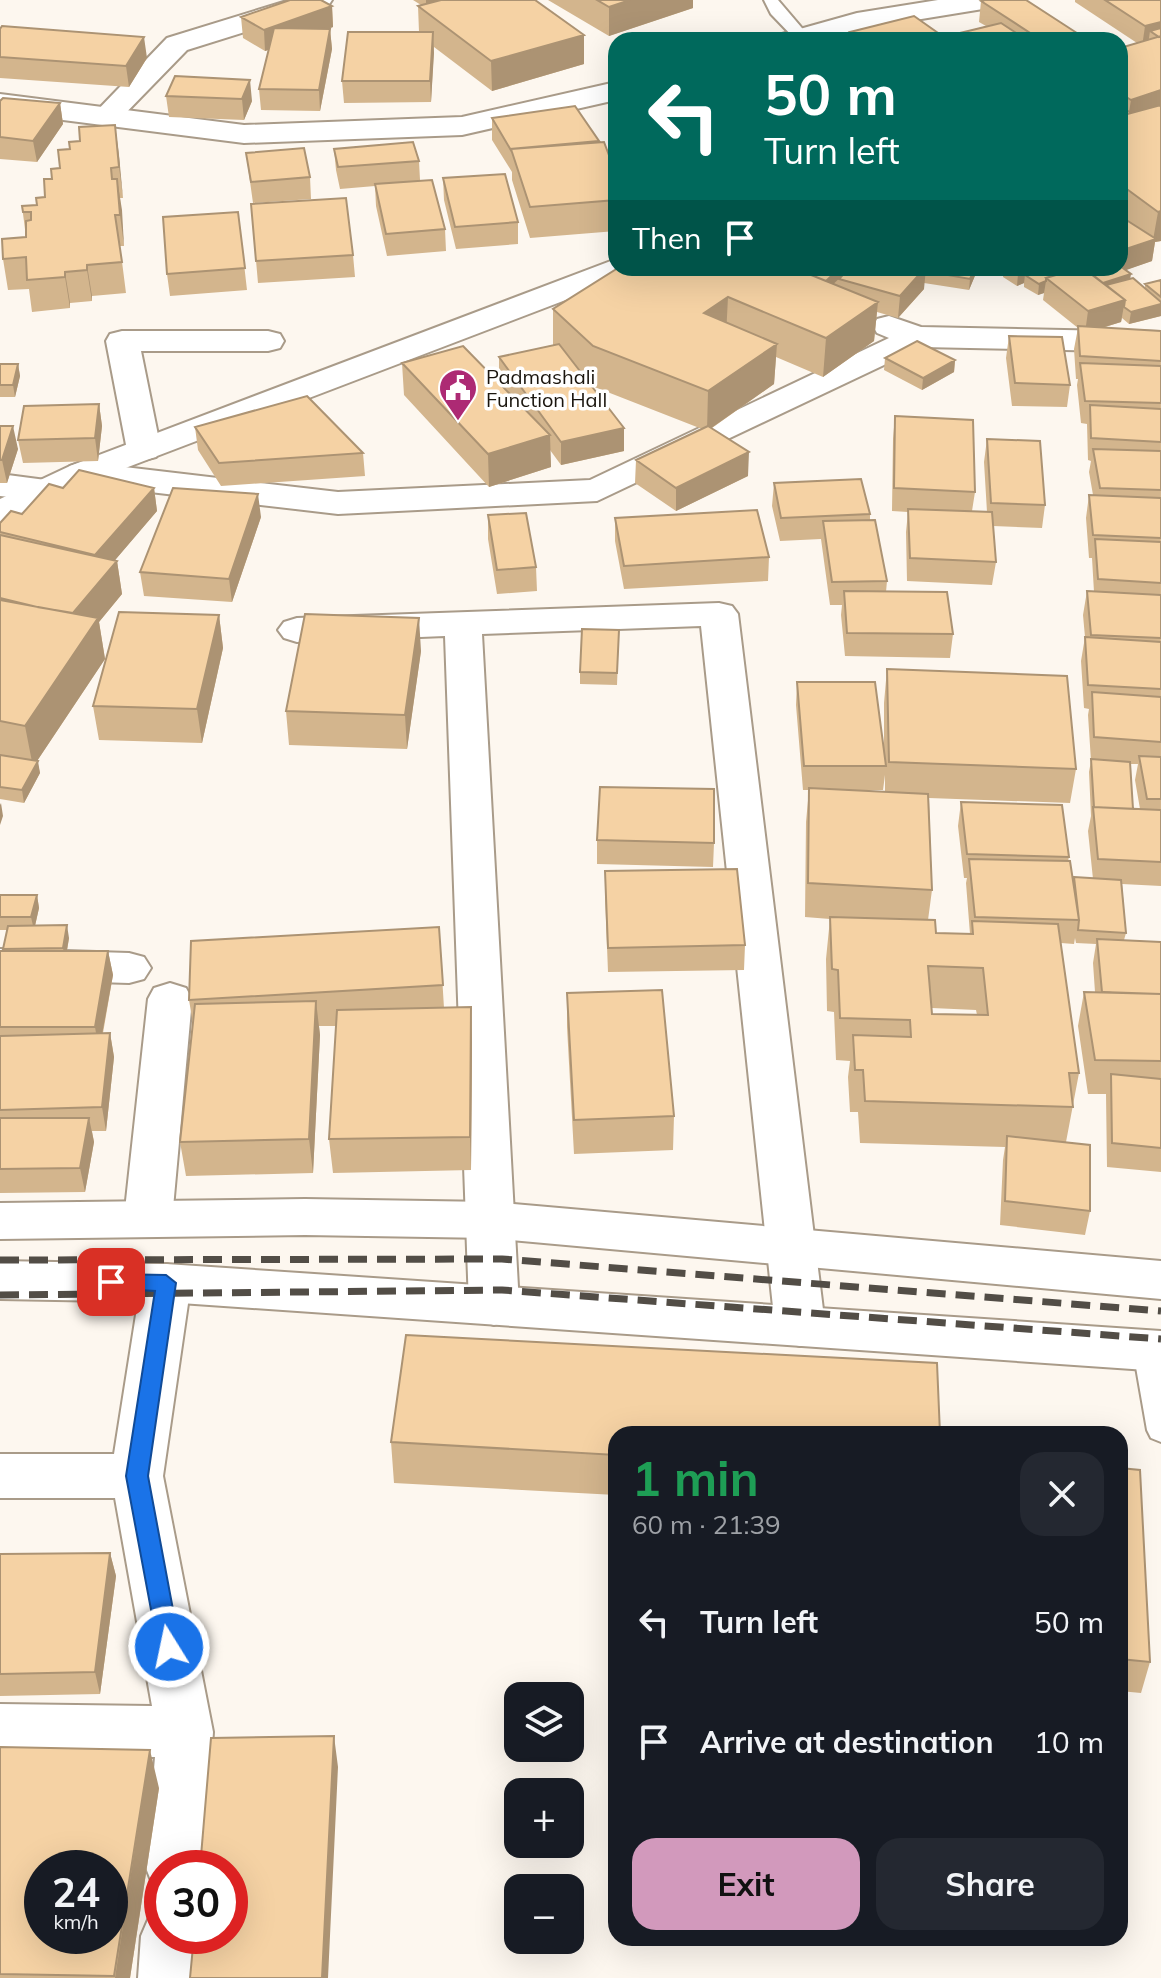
<!DOCTYPE html>
<meta charset="utf-8">
<style>
:root{--surface:#171b24;--page:#242831;--text:#f1f3f6;--muted:#9ea1a6;--accent:#d299bc}
body{margin:0;font-family:Mulish,sans-serif;background:var(--page);color:var(--text);height:100vh;display:flex;flex-direction:column;font-size:30px;white-space:nowrap}
*{box-sizing:border-box;margin:0}
p{font-size:26px;color:var(--muted)}
.icon{flex:none;width:44px;height:44px;fill:none;stroke:currentColor;stroke-width:2;stroke-linecap:round;stroke-linejoin:round}
.map{position:relative;flex:1;overflow:hidden}
.side{position:absolute;left:608px;top:1426px;width:520px;height:520px;display:flex;flex-direction:column;background:var(--surface);border-radius:24px;box-shadow:0 8px 32px #0002}
.side>*{flex:none}
.guide{position:absolute;left:608px;top:32px;width:520px;height:244px;border-radius:24px;box-shadow:0 8px 32px #0002;background:#00695c;color:#fff;overflow:hidden}
.controls{position:absolute;left:504px;top:1682px;display:grid;gap:16px}
.controls a{display:grid;place-items:center;width:80px;height:80px;border-radius:16px;background:var(--surface);box-shadow:0 8px 32px #0002;font-size:40px}
.speed{position:absolute;left:24px;top:1850px;display:flex;gap:16px;font-size:40px;font-weight:700;text-align:center}
.speed>*{display:grid;place-content:center;width:104px;height:104px;border-radius:50%;background:var(--surface);box-shadow:0 8px 32px #0002;line-height:1}
.speed small{font-size:20px;font-weight:400}
.speed .limit{border:12px solid #d22;background:#fff;color:#111}
.pin{position:absolute;display:grid;place-items:center;width:68px;height:68px;color:#fff;margin:-34px;border-radius:16px;box-shadow:0 4px 12px #0006}
.me{position:absolute;width:88px;margin:-44px;rotate:350deg;stroke-linejoin:round;filter:drop-shadow(0 0 6px #0008)}
.turn{display:flex;align-items:center;gap:28px;height:168px;padding:0 24px;font-size:36px}
.turn .icon{width:104px;height:104px;stroke-width:2.5}
.turn b{display:block;font-size:56px;line-height:68px}
.then{display:flex;align-items:center;height:76px;padding:0 24px;background:#0003;gap:16px;font-size:30px}
.round{display:grid;place-items:center;flex:none;width:84px;height:84px;border-radius:24px;background:var(--page)}
.head{display:flex;align-items:center;justify-content:space-between;height:136px;padding:0 24px}
h1{font-size:48px;font-weight:700;line-height:60px;color:#1e9e55}
.primary-button{display:flex;gap:16px;margin-top:auto;padding:16px 24px}
.primary-button a{flex:1;height:92px;border-radius:24px;background:var(--accent);color:#111;font-size:32px;font-weight:700;line-height:92px;text-align:center}
.primary-button a+a{background:var(--page);color:var(--text)}
ul{padding:0;list-style:none}
li{display:flex;align-items:center;gap:24px;height:120px;padding:0 24px}
li div{flex:1}
li b{display:block;font-size:30px}
li em{font-style:normal}
.map>svg:first-child{display:block}
.lines{fill:none;stroke-linecap:round;stroke-linejoin:round}
.service-casing{stroke:#a99b89;stroke-width:4}
.minor-casing{stroke:#a99b89;stroke-width:4}
.tertiary-casing{stroke:#a99b89;stroke-width:4}
.secondary-casing{stroke:#a99b89;stroke-width:4}
.service{fill:#fff;fill-rule:evenodd}
.minor{fill:#fff;fill-rule:evenodd}
.tertiary{fill:#fff;fill-rule:evenodd}
.secondary{fill:#fff;fill-rule:evenodd}
.rail{stroke:#524d46;stroke-width:7;stroke-dasharray:19 10;stroke-linecap:butt}
.wall{fill:#d3b58d;fill-rule:evenodd}
.shaded-wall{fill:#ac9373}
.building{fill:#f5d2a4;stroke:#ac9373;stroke-width:2;fill-rule:evenodd}
.route{fill:#1a73e8;stroke:#114b97;stroke-width:2}
.labels{text-anchor:middle;dominant-baseline:central;stroke-width:7;stroke-linejoin:round;paint-order:stroke}
.far-poi-label{font-size:20px;fill:#1a150e;stroke:#fff;text-anchor:start}
</style>
<div class="map">
<svg width="1161" height="1978" viewBox="0 0 1161 1978">
<rect width="100%" height="100%" fill="#fdf7ef"/>
<g class="lines">
<defs>
<path id="service" d="M764 0H778L807 34V40H796L771 14Z
M1147 1339 1157 1342 1161 1352V1442L1151 1438 1147 1430 1133 1350 1137 1342Z"/>
<path id="minor" d="M290 0H332L328 6 187 50 115 124H95L90 118 167 38Z
M889 316 921 327 1161 332V352L922 347 597 501 338 514 82 484 70 480 64 473 70 466 82 462 338 492 590 480 889 338 877 333 873 326 877 319Z
M122 331H268L280 334 284 341 280 348 268 351H141L161 450 156 457 144 460 132 457 127 450 106 341 110 334Z
M0 474 61 482 66 490 61 498 48 501 0 496Z
M719 603 732 606 738 614 825 1326 818 1340 800 1346 782 1340 775 1326 701 626 482 634 519 1305 511 1319 494 1325 477 1319 469 1305 445 636 297 642 284 638 278 630 284 622 297 618Z
M0 949 129 953 144 957 151 968 144 979 129 983 0 979Z
M170 983 186 988 192 999 172 1219 165 1232 148 1237 131 1232 124 1219 148 999 154 988Z
M166 1264 183 1269 191 1283 163 1476 213 1732 204 1868H162V1891L154 1888 146 1868 155 1757 0 1756V1704L152 1706 115 1498H0V1454H114L141 1283 149 1269Z
M162 1911V1936H201L198 1978H138L141 1936 150 1915Z"/>
<path id="tertiary" d="M938 0H1003L999 6 989 8 860 29 822 40H778L782 34 857 13Z
M616 82V100L462 135 244 143 0 112V94L244 125 462 117Z
M616 259V268H636L631 275 94 480 0 524V499L70 466Z"/>
<path id="secondary" d="M305 1199 490 1202 1161 1261V1299L490 1238 305 1235 0 1239V1203Z
M0 1261 166 1264 1161 1331V1371L166 1302 0 1299Z"/>
</defs>
<use href="#service" class="service-casing"/>
<use href="#minor" class="minor-casing"/>
<use href="#tertiary" class="tertiary-casing"/>
<use href="#secondary" class="secondary-casing"/>
<use href="#service" class="service"/>
<use href="#minor" class="minor"/>
<use href="#tertiary" class="tertiary"/>
<use href="#secondary" class="secondary"/>
<path class="rail" d="M0 1260 502 1259 1161 1311
M0 1295 502 1290 1161 1339"/>
</g>
<path class="wall" d="M413 0H535L584 35V64L492 91 434 47 431 102 344 103 342 81 419 32 418 6 421 5Z
M548 0H693V8L609 36Z
M1075 0H1161V241L1155 242 1152 261 1125 270 1130 279 1145 288V284L1161 280V316L1129 324 1122 318 1121 322 1102 328 1161 331V886L1122 884 1126 933 1124 940 1161 942V1172L1107 1167 1106 1094H1088L1078 1026 1084 992H1095L1093 963 1096 944 1076 943 1075 938 1074 944 1061 943 1079 1073 1066 1142 1090 1211 1085 1235 1000 1225 1003 1160 1005 1147 860 1143 858 1112H850L848 1077 850 1061 836 1060 834 1012 827 1011 826 959 830 919 805 917 806 822 809 790H803L796 705 797 682 884 757V703L887 669 1076 769 1070 803 929 798 932 890 928 920 936 933 970 934 966 883 967 878H964L958 826 961 802 1069 857 1068 861 1073 884 1074 877 1093 879 1088 831 1091 816 1089 772 1091 761 1088 715 1089 709 1084 708 1081 661 1085 637 1083 615 1087 591 1094 592 1092 558H1089L1086 518 1089 495H1093L1089 472 1091 461 1088 460 1087 424 1081 423 1077 385 1078 379H1076L1074 349 1078 328 1043 300 1044 293 1038 295 1024 287V283L1017 286 1003 277 1004 268H1120V48L1137 43 1075 2ZM1130 764H1138L1135 780 1140 809H1133ZM885 775V792L850 790H883ZM932 1008 976 1010 977 1015 932 1014Z
M981 1 1080 40H960V33L986 26 979 22Z
M332 6 333 27 328 29H330L332 49 320 111 261 110 259 89 269 50 265 51 243 38 241 17Z
M0 29 147 58 129 87 0 78Z
M850 32 948 40H849Z
M175 76 252 101 244 120 169 117 166 96Z
M0 101 60 103 63 124 37 162 0 159Z
M492 118 616 174V231L530 238 512 180V172L492 140Z
M115 125 123 198H120L124 246H120L126 293 92 296V301L70 303V308L32 312 29 289 8 290 3 259 26 237 22 206 37 205 45 197 52 179 60 168 70 149 80 141Z
M334 149 419 161 420 180 445 229 446 251 387 256 376 206 375 186 340 189 336 170Z
M246 153 310 177 311 199 253 203Z
M443 178 518 222V244L456 249 444 200Z
M251 204 353 255 355 277 258 283Z
M238 212 247 290 170 296 167 274Z
M618 268H978L969 290 924 283V289L898 318 877 312 874 341 823 377 776 357 774 384 712 428 748 476 676 511 635 483 636 460 702 429 592 386 588 382 624 428V451L561 465 550 450 551 467 489 487 404 395 402 363 508 392 499 380V357L553 345V309Z
M1009 336 1070 385 1067 407 1012 406 1006 358Z
M885 358 955 360 954 372 922 390 884 370Z
M0 364H18L20 376 15 397H0Z
M99 404 102 426 98 461 23 463 18 440Z
M895 416 975 492 972 511 987 512 984 462 987 439 1045 505 1042 528 993 526 996 562 992 585 907 581 906 532 908 512 892 511 893 439Z
M0 426 18 449 7 483H0Z
M195 427 363 453 365 476 221 486 198 450Z
M774 483 870 514V520L887 581 886 592 953 634 950 658 845 656 841 615 842 605H830L821 539 780 541 772 506Z
M63 488H154L157 511 114 561H117L122 594 99 622 105 659 37 761 40 773 24 803 0 799V523L22 514Z
M488 515 536 567 537 591 497 594 488 539Z
M261 517 232 602 144 596 140 572Z
M615 518 769 557 768 581 624 589 615 541Z
M219 615 223 648 202 743 99 740 93 706Z
M619 630 617 685 580 684V672Z
M421 651 407 749 289 745 286 711Z
M597 840 714 843 713 867 597 864Z
M605 871 745 945 744 970 608 972 605 895Z
M0 895H37L39 908 35 926 69 938 67 951H108L113 975 103 1033H110L114 1057 106 1131H92L94 1142 85 1192 0 1193V951H4L7 930H0Z
M439 927 444 1008 471 1007 472 1041 471 1170 333 1173 329 1139 336 1026H319L320 1035 313 1173 186 1176 180 1142 193 1024 189 1000Z
M567 993 674 1116 673 1150 574 1154 567 1027Z
M616 1434V1495L394 1483 391 1442Z
M1120 1468 1150 1662 1141 1693 1120 1691Z
M110 1553 116 1576 100 1694 0 1696V1554Z
M0 1747 159 1788 130 1978H0Z"/>
<path class="shaded-wall" d="M426 0H455L426 9Z
M630 0H693V8L609 36V7Z
M332 6 333 27 265 51 264 30Z
M1161 22V38L1150 31 1148 45 1142 47 1145 26Z
M330 29 332 49 320 111 319 90Z
M433 32 434 53 431 102 430 81Z
M584 35V64L492 91 491 61Z
M1080 35V40H1061Z
M144 37 147 58 129 87 126 66Z
M250 80 252 101 244 120 242 99Z
M1161 90V119L1126 130 1131 100Z
M60 103 63 124 37 162 33 141Z
M115 125 119 155 123 198 119 167Z
M117 179 122 210 124 246 120 215Z
M1161 211V241L1155 242 1152 261 1115 274 1120 268V251L1153 240 1158 212Z
M87 265 92 296V301L87 270Z
M840 268H850L823 294 824 282Z
M925 268H926L924 289 898 318 900 296Z
M975 268H978L977 271 969 290 970 279Z
M1034 268H1049L1025 275 1024 283 1017 286 1018 274Z
M65 272 70 303V308L65 277Z
M1131 274 1129 286 1096 285Z
M1046 281 1044 293 1038 295 1039 284Z
M728 297 726 336 704 313Z
M1125 300 1121 322 1085 333 1088 311Z
M878 302 874 341 823 377 826 338Z
M1161 304V316L1129 324 1131 312Z
M777 344 774 384 707 431 708 391Z
M955 360 954 372 922 390 923 378Z
M18 364 20 376 15 397 13 385Z
M99 404 102 426 98 461 95 438Z
M13 426 18 449 7 483 2 460Z
M624 428V451L561 465V442Z
M550 435 551 467 489 487 488 454Z
M749 452 748 476 676 511V488Z
M154 488 157 511 99 579 95 555Z
M258 494 261 517 232 602 229 579Z
M117 561 122 594 99 622 105 659 33 767 25 726 72 615Z
M219 615 223 648 202 743 197 709Z
M419 618 421 651 407 749 405 715Z
M38 761 40 773 24 803 22 790Z
M1 803 3 816 0 825V805Z
M37 895 39 908 34 930 31 917Z
M67 925 69 938 65 961 63 948Z
M108 951 113 975 99 1051 95 1027Z
M316 1001 320 1035 313 1173 309 1139Z
M471 1007 472 1041 471 1170 470 1137Z
M110 1033 114 1057 106 1131 102 1107Z
M89 1118 94 1142 85 1192 80 1168Z
M110 1553 116 1576 100 1694 95 1672Z
M334 1736 338 1767 328 1978H322Z
M150 1750 159 1788 130 1978H115Z"/>
<path class="building" d="M290 0H321L332 6 264 30 241 17Z
M441 0H535L584 35 491 61 418 6Z
M597 0H630L609 7Z
M985 0H1026L1080 35 1061 40H1041L981 1Z
M1105 0H1161V22L1145 26Z
M914 16 948 40H861L850 32Z
M1001 23 1027 40H971L960 33Z
M2 26 144 37 126 66 0 57V29Z
M274 28 330 29 319 90 259 89Z
M1161 28V36L1159 37 1150 31Z
M348 32H433L430 81H342Z
M1161 36V90L1131 100 1120 93V48Z
M175 76 250 80 242 99 166 96Z
M3 98 60 103 33 141 0 137V101Z
M1161 105V211L1158 212 1120 184V116Z
M575 106 599 141 511 149 512 152 492 118Z
M1120 106 1128 111 1120 113Z
M115 125 119 167 111 168 112 179H117L120 215H115L122 262 87 265V270L65 272V277L27 280 26 257 3 259 2 239 26 237V221L31 220V212H23L22 206 37 205 36 198 45 197 44 179H52L51 169 60 168 58 150 70 149 69 142 80 141 79 127Z
M413 142 419 161 338 167 334 149Z
M604 142 616 174V200L530 207 511 149Z
M304 148 310 177 251 182 246 153Z
M505 174 518 222 455 227 443 178Z
M432 180 445 229 386 234 375 184Z
M346 198 353 255 256 261 251 204Z
M238 212 245 268 167 274 163 217Z
M1120 216 1156 239 1120 251Z
M1120 266 1131 274 1103 283 1088 271 1099 268H1120Z
M618 268H794L878 302 826 338 728 297 704 313 777 344 708 391 593 346 553 309Z
M794 268H840L826 281Z
M849 268H925L900 296 839 279Z
M926 268H975L970 279 925 271Z
M1009 268H1034L1018 274Z
M1044 268H1063L1068 271 1046 278V281L1039 284 1025 275Z
M1079 268H1083L1125 300 1088 311 1046 278Z
M1133 278 1161 302V304L1131 312 1124 307 1125 300 1106 285Z
M1161 280V297L1145 284Z
M1078 326 1161 331V361L1080 356Z
M1009 336 1062 337 1070 385 1015 383Z
M917 341 955 360 923 378 885 358Z
M559 344 624 428 561 442 499 357Z
M463 346 550 435 488 454 402 363Z
M1080 363 1161 366V403L1085 401Z
M0 364H18L13 385H0Z
M307 396 363 453 219 463 195 427Z
M99 404 95 438 18 440 24 406Z
M1090 405 1161 409V442L1091 438Z
M895 416 973 420 975 492 894 488Z
M0 426H13L2 460H0Z
M708 426 749 452 676 488 636 460Z
M987 439 1040 441 1045 505 991 503Z
M1093 449 1161 451V490L1100 488Z
M79 470 154 488 95 555 0 532V523L11 511 22 514 49 484 63 488Z
M861 479 870 514 781 518 774 483Z
M173 488 258 494 229 579 140 572Z
M1089 495 1161 498V538L1093 535Z
M908 509 992 512 996 562 910 558Z
M757 510 769 557 624 566 615 518Z
M526 513 536 567 497 570 488 515Z
M875 520 887 581 832 582 823 521Z
M0 535 117 561 73 613 37 607 0 598Z
M1095 539 1161 542V583L1098 579Z
M844 591 947 592 953 634 847 633Z
M1087 591 1161 595V638L1091 635Z
M0 600 98 618 25 726 0 721Z
M119 612 219 615 197 709 93 706Z
M305 614 419 618 405 715 286 711Z
M582 629 619 630 617 673 580 672Z
M1085 637 1161 642V689L1088 685Z
M887 669 1067 676 1076 769 889 762Z
M797 682H875L886 766H804Z
M1092 692 1161 697V742L1094 737Z
M0 755 38 761 22 790 0 787Z
M1139 756 1161 757V799H1147Z
M1091 759 1130 762 1133 809 1094 807Z
M600 787 714 789V843L597 840Z
M809 788 928 794 932 890 808 883Z
M961 802 1062 805 1069 857 967 854Z
M1093 807 1161 810V862L1098 859Z
M969 859 1070 861 1079 920 975 917Z
M737 869 745 945 608 948 605 871Z
M1074 877 1121 880 1126 933 1078 930 1079 920Z
M0 895H37L31 917H0Z
M830 917 935 920 936 933 973 934 972 921 1058 924 1079 1073H1069L1073 1107 865 1101 863 1070H855L853 1035 911 1037 910 1020 840 1018 838 970 832 969ZM928 966 983 968 988 1015 932 1014Z
M67 925 63 948 3 949 8 926Z
M439 927 443 985 189 1000 191 941Z
M1097 939 1161 942V994L1102 992Z
M0 951H108L95 1027H0Z
M662 990 674 1116 574 1120 567 993Z
M1084 992 1161 994V1061L1095 1060Z
M316 1001 309 1139 180 1142 195 1004Z
M471 1007 470 1137 329 1139 337 1010Z
M110 1033 102 1107 0 1110V1036Z
M1111 1074 1161 1079V1148L1112 1143Z
M0 1118H89L80 1168 0 1169Z
M1007 1136 1090 1145V1211L1005 1201Z
M406 1335 937 1363 940 1434H616V1455L391 1442Z
M1120 1468 1140 1470 1150 1662 1120 1659Z
M110 1553 95 1672 0 1674V1554Z
M334 1736 322 1978H190L194 1936H230V1868H200L211 1738Z
M0 1747 150 1750 114 1976 0 1974ZM42 1868H110V1936H42Z"/>
<path class="route" d="M111 1274 166 1275 176 1283 148 1476 180 1647 177 1654 169 1657 161 1654 158 1647 126 1476 155 1291 104 1288 101 1282Z"/>
<defs>
<symbol id="civic-pin" viewBox="-11 -11 22 30"><path d="M0 17L-7.5 6A9.5 9.5 0 1 1 7.5 6Z" fill="#ad2a74" stroke="#fff"/><path d="M-.6-6.5H3V-4.5H.6V-3L4-1V1h2V6H-6V1h2V-1L-.6-3ZM-1.2 2.5V6h2.4V2.5Z" fill="#fff"/></symbol>
</defs>
<g fill-rule="evenodd">
<use href="#civic-pin" x="436" y="366" width="44" height="60"/>
</g>
<g class="labels">
<g class="far-poi-label">
<text x="486" y="376">Padmashali<tspan x="486" dy="23">Function Hall</tspan></text>
</g>
</g>
</svg>
<div class="controls">
<a><svg class="icon" aria-label="layers" viewBox="0 0 24 24"><path d="M12 4l9 5-9 5-9-5zM3 14l9 5 9-5"/></svg></a>
<a>+</a>
<a>−</a>
</div>
<div class="speed"><div>24<small>km/h</small></div><div class="limit">30</div></div>
<div class="pin" style="left:111px;top:1282px;background:#d93025"><svg class="icon" aria-label="arrive" viewBox="0 0 24 24"><path d="M6 21V4h12l-3 4 3 4H6"/></svg></div>
<svg class="me" style="left:169px;top:1647px" viewBox="-20 -20 40 40"><circle r="17" fill="#1a73e8" stroke="#fff" stroke-width="3"/><path d="M0-11L8 9 0 5-8 9z" fill="#fff"/></svg>
<div class="guide">
<div class="turn"><svg class="icon" aria-label="left" viewBox="0 0 24 24"><path d="M17 20v-9H6M10 6l-5 5 5 5"/></svg><div><b>50 m</b>Turn left</div></div>
<div class="then">Then<svg class="icon" aria-label="arrive" viewBox="0 0 24 24"><path d="M6 21V4h12l-3 4 3 4H6"/></svg></div>
</div>
<section class="side">
<div class="head"><div><h1>1 min</h1><p>60 m · 21:39</p></div><a class="round"><svg class="icon" aria-label="close" viewBox="0 0 24 24"><path d="M6 6l12 12M18 6L6 18"/></svg></a></div>
<ul>
<li><svg class="icon" aria-label="left" viewBox="0 0 24 24"><path d="M17 20v-9H6M10 6l-5 5 5 5"/></svg><div><b>Turn left</b></div><em>50 m</em></li>
<li><svg class="icon" aria-label="arrive" viewBox="0 0 24 24"><path d="M6 21V4h12l-3 4 3 4H6"/></svg><div><b>Arrive at destination</b></div><em>10 m</em></li>
</ul>
<div class="primary-button"><a>Exit</a><a>Share</a></div>
</section>
</div>
